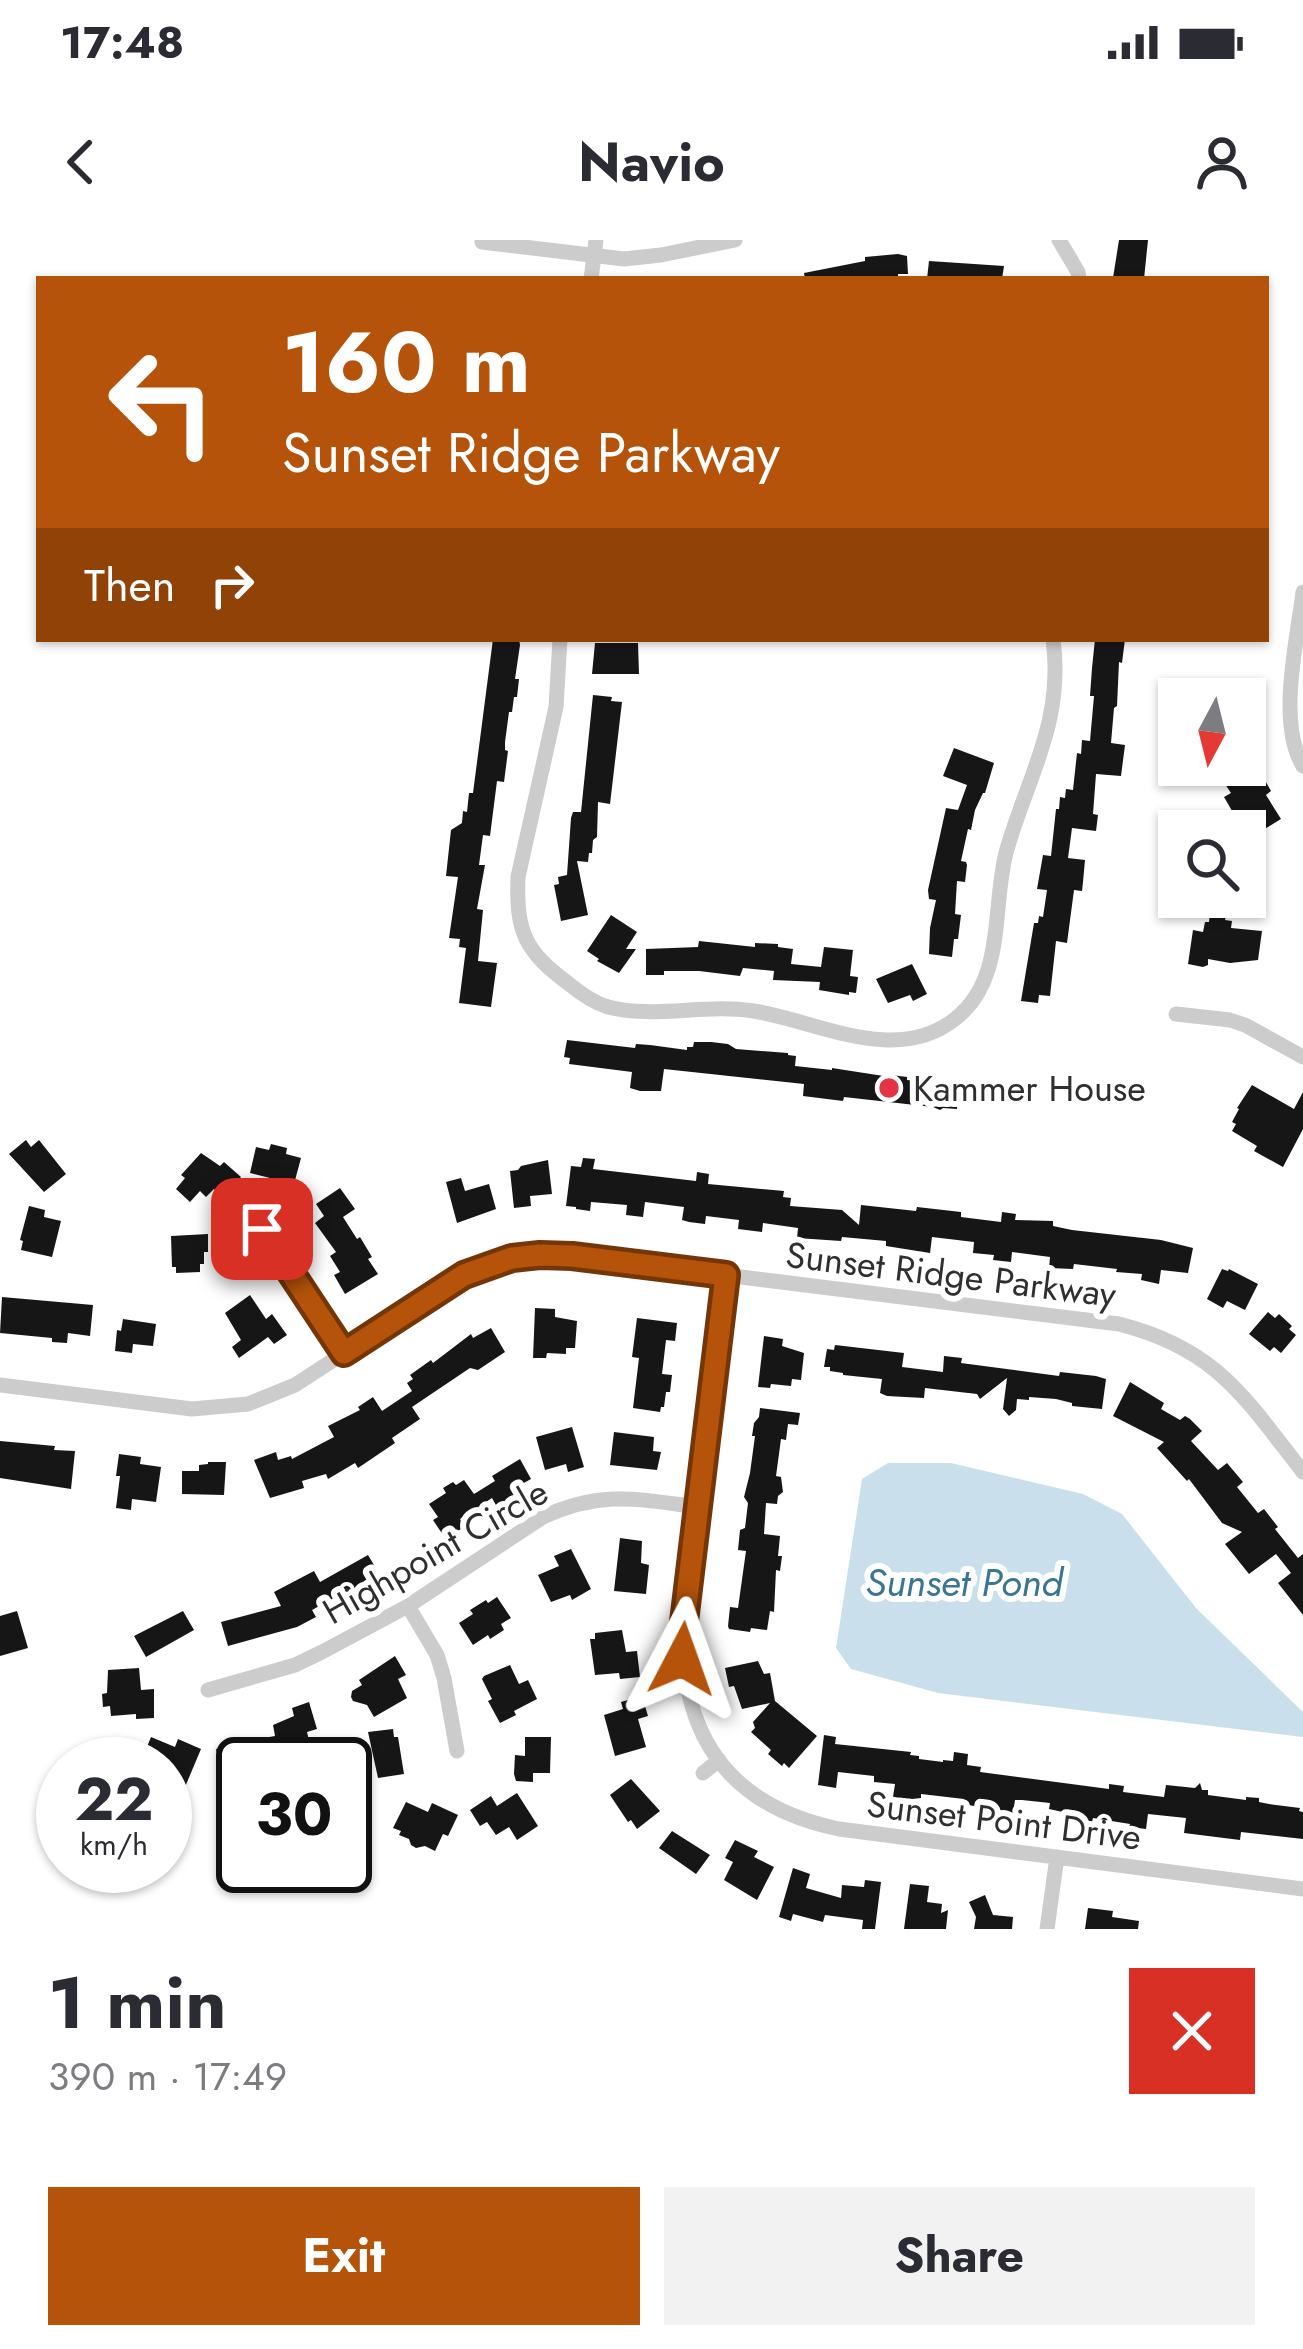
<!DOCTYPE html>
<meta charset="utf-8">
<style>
:root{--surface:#fff;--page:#f2f2f3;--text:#2b2b33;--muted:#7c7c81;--accent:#b45309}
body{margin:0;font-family:Jost,sans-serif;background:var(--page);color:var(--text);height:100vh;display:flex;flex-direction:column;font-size:45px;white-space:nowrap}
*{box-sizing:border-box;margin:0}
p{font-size:39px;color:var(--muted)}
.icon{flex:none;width:66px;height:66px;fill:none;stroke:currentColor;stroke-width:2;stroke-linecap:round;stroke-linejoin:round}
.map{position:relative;height:1689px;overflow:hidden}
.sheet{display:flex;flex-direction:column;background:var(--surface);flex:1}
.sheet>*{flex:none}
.guide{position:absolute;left:36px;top:36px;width:1233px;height:366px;border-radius:0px;box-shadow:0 3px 9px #0004;background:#b45309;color:#fff;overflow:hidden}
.needle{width:78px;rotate:187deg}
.controls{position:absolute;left:1158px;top:438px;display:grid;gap:24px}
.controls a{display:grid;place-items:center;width:108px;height:108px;border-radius:0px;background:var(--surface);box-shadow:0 3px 9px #0004;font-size:60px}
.speed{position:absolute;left:36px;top:1497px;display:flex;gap:24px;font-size:60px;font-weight:700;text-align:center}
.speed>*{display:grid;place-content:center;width:156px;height:156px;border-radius:50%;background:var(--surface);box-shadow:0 3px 9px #0004;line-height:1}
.speed small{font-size:30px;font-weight:400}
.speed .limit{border:6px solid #111;border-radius:18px;background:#fff;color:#111}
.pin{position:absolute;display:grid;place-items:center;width:102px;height:102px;color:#fff;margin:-51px;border-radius:24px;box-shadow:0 6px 18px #0006}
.me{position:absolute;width:132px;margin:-66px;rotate:4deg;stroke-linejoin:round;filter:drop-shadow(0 0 9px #0008)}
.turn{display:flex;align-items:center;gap:42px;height:252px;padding:0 48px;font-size:54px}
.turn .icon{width:156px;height:156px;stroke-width:2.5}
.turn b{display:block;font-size:84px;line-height:102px}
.then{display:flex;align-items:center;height:114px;padding:0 48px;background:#0003;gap:24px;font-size:45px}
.round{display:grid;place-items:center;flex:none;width:126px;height:126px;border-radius:0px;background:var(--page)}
.summary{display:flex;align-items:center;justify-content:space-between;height:204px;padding:0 48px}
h1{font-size:72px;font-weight:700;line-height:90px}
.primary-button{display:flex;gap:24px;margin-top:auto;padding:24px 48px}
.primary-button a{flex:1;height:138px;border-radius:0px;background:var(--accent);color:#fff;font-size:48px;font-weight:700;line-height:138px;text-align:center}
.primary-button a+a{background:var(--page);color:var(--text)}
.status{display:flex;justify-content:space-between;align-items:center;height:84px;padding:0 60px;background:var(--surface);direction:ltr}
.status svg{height:33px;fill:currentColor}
header{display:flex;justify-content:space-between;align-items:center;height:156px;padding:0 48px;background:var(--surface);font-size:54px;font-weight:700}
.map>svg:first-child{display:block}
.water{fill:#c9e0ec}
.building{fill:#161616}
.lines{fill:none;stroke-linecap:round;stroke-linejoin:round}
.minor{stroke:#ccc;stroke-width:15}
.route-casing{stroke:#753606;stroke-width:30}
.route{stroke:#b45309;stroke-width:21}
.poi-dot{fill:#e63147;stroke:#fff;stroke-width:4.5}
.labels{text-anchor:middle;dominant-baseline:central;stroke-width:12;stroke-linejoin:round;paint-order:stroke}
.poi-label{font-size:36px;fill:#2f2f2f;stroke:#fff;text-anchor:start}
.street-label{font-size:36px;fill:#2f2f2f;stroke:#fff}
.water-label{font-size:39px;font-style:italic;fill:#3c7592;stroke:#fff}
</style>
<div class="status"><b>17:48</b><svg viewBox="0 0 49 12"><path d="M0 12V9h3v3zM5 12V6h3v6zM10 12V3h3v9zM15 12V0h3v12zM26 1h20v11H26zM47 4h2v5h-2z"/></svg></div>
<header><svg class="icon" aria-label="back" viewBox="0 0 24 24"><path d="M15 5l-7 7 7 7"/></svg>Navio<svg class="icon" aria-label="person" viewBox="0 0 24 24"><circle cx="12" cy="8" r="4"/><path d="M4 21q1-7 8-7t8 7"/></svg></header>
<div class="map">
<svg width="1303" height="1689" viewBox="0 0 1303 1689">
<rect width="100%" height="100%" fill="#fff"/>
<path class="water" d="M888 1223H951L1083 1254 1122 1274 1196 1368 1303 1472V1497L938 1453 851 1429 836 1408 862 1239Z"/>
<path class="building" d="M1119 0H1148L1144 39 1113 38Z
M898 14 907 16 908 34H898V39H805L804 33 865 21V17Z
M929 21 1004 26 1002 39H927Z
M493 399H519L520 405 515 439H519L517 457H514L512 472H509L505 502V510L508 511 504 542 497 541 490 596 483 595 479 625H485L477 669 483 670 478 721 497 723 491 767 459 763 466 708 459 707 460 699 449 698 458 637 446 636 451 590 462 583 463 571 467 572 469 553H473Z
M1095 399H1125L1122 423 1119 422 1117 466 1114 468 1111 503 1125 505 1121 536 1096 534 1093 574 1098 575 1096 591 1072 588 1068 618 1085 620 1083 642 1082 651 1074 650 1067 703 1056 701 1050 756 1039 755 1038 763 1021 761 1034 683H1038L1039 676 1043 677 1047 650 1037 649 1043 615 1051 616 1056 569H1059L1060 557 1065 558 1066 549 1073 550 1077 513 1081 514 1082 500 1090 501 1094 456H1090L1092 428Z
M595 403H638L639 434H592Z
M593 455 612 457 611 461 622 462 610 564 598 562 597 597 593 600 592 613H589L588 622 577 621 588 675 561 681 554 645 559 644 558 637 567 635 571 578 573 572H581Z
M954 508 994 523 985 553H983L975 570 971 590 968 589 961 621 966 622 967 625 965 642 957 641 955 674 961 675 958 699H954L952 717 929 714 930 688 936 660 929 659 928 650 946 568 958 570 967 545 943 536Z
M1241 535 1247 544 1262 535 1271 551 1266 555 1281 579 1245 601V591H1239L1232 578 1235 576 1224 557 1231 553 1225 544Z
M1210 673 1226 675 1225 680 1232 681 1231 688 1262 691 1258 720 1230 723 1208 719V725L1203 727 1188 724 1193 690 1203 692 1205 682H1209Z
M611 675 637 692 626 709H636L619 733 597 721 599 719 587 711Z
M699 701 755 707V703L778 704V707L793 709 791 724 821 727 824 707 853 710 850 736 858 737 856 753 849 752V755L819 750 820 742 773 740 774 731 743 728 740 736 699 731H664V735H646V709L698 707Z
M912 724 927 754 913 761 910 755 888 763 876 739Z
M567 800 635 808 636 804 650 805 687 810V807H693L694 802H711L728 804 736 809 788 813V815L796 816 795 826 832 830V828L890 837 891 835 907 837V840L959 846 957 869 943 868 940 870 933 867 844 857 843 861 803 856 804 844 664 829 661 851H640L630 848 632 832 569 824 570 818 564 817Z
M1252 845 1294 869 1303 852V889L1283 927 1254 911 1257 906 1232 891 1236 884 1232 882 1239 869 1237 868Z
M26 900 31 907 39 900 66 934 44 952 9 914Z
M271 904 287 908 286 914 301 918 294 944 250 933 256 907 269 910Z
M201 913 220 926 224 922 241 937 223 957 214 949 206 957 200 951 190 962 176 949 185 938 181 935Z
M583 918 595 919 593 929 696 941 697 932 709 934 708 944 784 951 783 957 791 958 790 966 842 970 859 985 861 965 916 971 917 967 961 972V977L1001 982 1002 972 1016 974 1015 980 1053 981V986L1072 990 1161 1000 1193 1008 1188 1033 1161 1030 1159 1044 1141 1040 1142 1034 1116 1032 1117 1029 1074 1024 1073 1029 1049 1028 1050 1017 1012 1012 1011 1022 993 1020 994 1015 973 1013 974 1002 932 997 930 1013 886 1006V1001L842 997 841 1001 797 998 798 988 763 983 762 992 738 989 739 980 706 976 705 984 689 982 682 980 684 967 645 962 643 977 626 975 627 965 591 962 590 971 576 969V967L566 966 571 926 581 927Z
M548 920 552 954 530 956 531 966 514 968 510 931 518 930 521 926Z
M461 938 465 951 489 944 496 969 457 983 446 942Z
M340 948 355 969 343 977 357 999 360 997 372 1017 368 1019 378 1034 345 1054 334 1035 340 1032 330 1016 336 1012 315 983 324 976 316 964Z
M29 966 45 970 44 977 61 981 52 1017 21 1010 23 1001 20 1000Z
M208 994V1012H204V1024H200V1032L176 1033V1027H172L171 996Z
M1222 1029 1228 1031 1229 1029 1258 1044 1245 1070 1227 1061 1223 1068 1207 1059Z
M250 1055 266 1079 272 1074 287 1095 274 1104 268 1097 239 1118 232 1107 241 1100 225 1073Z
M2 1057 93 1065 90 1096 68 1093 67 1103 52 1102V1098L0 1093Z
M535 1068 555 1069V1077L577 1081 575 1108H566V1114L547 1113 546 1118H533Z
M1268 1072 1275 1078 1279 1074 1292 1086 1289 1089 1296 1095 1281 1113 1274 1107 1270 1111 1249 1094Z
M637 1078 677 1083 675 1101 666 1100 662 1134 672 1135 670 1152H666L664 1167H661L660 1172 633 1168 639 1118 632 1117Z
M123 1079 156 1084 153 1106 133 1104 132 1113 115 1111 117 1090 121 1091Z
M491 1088 505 1112 478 1130 470 1128 412 1167 420 1179 392 1198 395 1203 358 1228 355 1223 328 1239 326 1234 302 1241 304 1248 270 1258 254 1220 276 1212 278 1220 291 1216 292 1219 334 1197 328 1186 360 1170 358 1167 373 1157 382 1171 412 1151 407 1143 413 1139 410 1135 431 1120 433 1123 471 1094 473 1098Z
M764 1096 783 1099 782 1106 804 1113 801 1140 792 1139 791 1146 771 1144 770 1148 758 1147Z
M835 1105 904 1113 902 1127 943 1132 944 1116 962 1118 961 1123 1059 1136 1060 1132 1096 1136 1106 1139 1102 1169 1072 1166V1163L1056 1159 1029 1157V1160L1017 1159 1016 1170 1009 1176 1003 1169 1007 1138 980 1159 977 1154 925 1148 924 1158 887 1156 880 1153 882 1139 843 1135V1133L830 1131V1127H824L827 1109 834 1110Z
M1130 1142 1164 1163 1161 1169 1180 1180 1185 1176 1190 1179 1202 1191 1191 1201 1218 1230 1227 1223 1243 1242 1237 1247 1258 1273 1264 1269 1278 1287 1275 1289 1298 1318 1303 1314V1375L1278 1343 1291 1333 1276 1314 1249 1334 1225 1304 1242 1292 1222 1283 1189 1239 1187 1241 1157 1208 1164 1202 1113 1176Z
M760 1168 800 1173 798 1185 788 1184 786 1200 781 1199 776 1236 781 1237 783 1252 778 1256 777 1264 766 1263 764 1294 780 1296 778 1316H782L780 1331 776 1330 774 1372 770 1371 767 1390 751 1388 750 1392 729 1389 728 1386 730 1367 738 1368 746 1311 738 1310 740 1290 745 1288 748 1263 744 1257 750 1233 755 1196H752L754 1183 759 1177Z
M572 1187 584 1227 568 1232 566 1224 545 1230 536 1197Z
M614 1192 654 1197 653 1211 661 1212 657 1230 610 1225Z
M0 1201 55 1206 54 1210 75 1211 71 1249 0 1238Z
M119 1214 141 1217 140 1224 161 1227 156 1262 132 1259 131 1270 116 1268 120 1236H116Z
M520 1219 531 1239 522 1244 526 1250 497 1267 492 1258 460 1279 465 1287 445 1298 433 1280 438 1277 429 1264 446 1253 443 1248 453 1242 456 1245 464 1240 474 1254 495 1241 492 1236Z
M208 1222H226L224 1255 182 1254V1231H199V1225L208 1224Z
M620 1298 642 1301 641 1323 649 1325 646 1354 614 1351Z
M571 1309 591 1349 572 1360 570 1355 551 1362 538 1335 559 1326 554 1316Z
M368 1315 383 1340 368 1351 344 1363 339 1355 312 1370 316 1377 297 1387 228 1406 221 1382 281 1366 274 1352 314 1331 320 1342Z
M497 1357 511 1378 501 1384 504 1390 490 1399 488 1395 473 1405 459 1383 473 1374 470 1370 486 1360 488 1363Z
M17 1371 28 1408 0 1416V1376Z
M183 1371 194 1390 146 1417 134 1396Z
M622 1390 626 1412 637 1411 640 1437 620 1439 619 1433 595 1435 590 1399H595V1393Z
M395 1416 406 1435 398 1439 407 1458 374 1477 367 1465 353 1461 351 1457 352 1451 362 1445 359 1440Z
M758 1421 764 1434 770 1433 775 1461 817 1496 789 1528 784 1523 782 1526 768 1514 771 1510 751 1492 755 1488 753 1482 770 1463 742 1469 734 1446 729 1447 725 1428Z
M510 1425 519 1444 528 1440 537 1459 514 1471 516 1475 500 1483 488 1461 492 1459 482 1439 484 1436Z
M139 1428 141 1450 154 1449V1478L136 1479V1474L111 1476 110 1466 103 1467 102 1454 107 1453 108 1430Z
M642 1456 648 1476 638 1479 646 1507 615 1516 604 1475 623 1469 621 1462Z
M309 1462 317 1489 307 1492 310 1504 269 1516 271 1524H243V1537L231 1540 227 1524 220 1526 216 1509 224 1508V1505L275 1496 273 1485 294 1476 292 1468Z
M393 1489 394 1497H398L404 1534 378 1538 368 1492Z
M824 1495 836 1497 835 1504 911 1512 910 1515 919 1516V1519L943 1522V1520L953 1521 954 1512 968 1514 967 1525 981 1527 980 1532 1109 1549V1544L1124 1546 1123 1552 1164 1557 1166 1545 1195 1548 1200 1543 1202 1550H1208V1555L1246 1560V1557L1259 1558V1562L1269 1564 1300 1568 1299 1571 1303 1572V1599L1241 1592 1240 1600 1184 1593 1186 1578 1148 1574 1146 1589 1129 1587 1130 1584 1093 1578 1092 1582 1072 1580V1574L1049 1569 1050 1563 1022 1560H1015L1013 1573 963 1564 964 1559 921 1554V1558L912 1559 893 1557 895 1544 874 1542V1536L838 1532 836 1548 818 1545Z
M151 1497 175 1507 178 1499 201 1509 185 1547 165 1538V1524H140Z
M525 1497H551L550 1533H533V1542L516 1541 514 1534 515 1515 525 1516Z
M631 1539 660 1571 637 1589 631 1580 628 1582 610 1555Z
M517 1553 538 1586 517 1600 509 1587 496 1595 487 1582 480 1586 470 1570 491 1556 497 1566Z
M406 1562 428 1572 432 1563 458 1575 448 1596 443 1594 435 1611 425 1606 416 1608 411 1605 409 1599 399 1595 401 1591 393 1588Z
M672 1591 710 1615 696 1634 659 1608Z
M735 1600 758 1611 754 1617 774 1627 757 1660 724 1640 733 1622 725 1618Z
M793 1628 810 1634 806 1648 841 1658 842 1645 864 1647 865 1640 881 1642 875 1689H862L863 1680 825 1675 823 1682 793 1674 791 1681 779 1677Z
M910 1644 929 1646 927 1662 942 1664 941 1673 948 1670 946 1689H904Z
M985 1655 993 1675 1013 1677 1012 1689H974L976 1677 969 1662Z
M1088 1668 1113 1671 1112 1677 1139 1681 1138 1689H1085Z"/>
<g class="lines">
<path class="minor" d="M1059 0 1078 32 1079 39
M482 2 624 19 661 15 735 0
M591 39 596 0
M1303 352C1297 401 1277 483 1303 526
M560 399 556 467 518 637C516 693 525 711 569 744 580 753 595 763 608 767 655 779 706 763 754 771 817 781 896 826 955 779 1007 739 991 665 1007 609 1029 534 1064 481 1053 399
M1176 774 1230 780 1245 785 1303 817
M263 989 343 1113
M726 1035 683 1390C681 1498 731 1567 839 1589L1303 1649
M0 1145 192 1169 248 1164 295 1145 464 1035 512 1018 540 1015 572 1016 1119 1084C1217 1109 1244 1157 1303 1232
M408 1366 437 1415 444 1438 457 1511
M208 1450 295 1425 322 1412 408 1366 543 1277C602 1250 637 1259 698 1267
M703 1533 719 1520
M1047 1689 1057 1617"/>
</g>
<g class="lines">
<defs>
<path id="route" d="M262 989 344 1113 464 1035 512 1018 540 1015 572 1016 726 1035 683 1390 682 1419"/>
</defs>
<use href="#route" class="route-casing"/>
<use href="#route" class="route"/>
</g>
<circle class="poi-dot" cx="889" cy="848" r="12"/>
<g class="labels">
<g class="poi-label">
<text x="913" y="848">Kammer House</text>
</g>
<g class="street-label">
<text transform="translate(951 1034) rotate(7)">Sunset Ridge Parkway</text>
<text transform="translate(435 1311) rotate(-30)">Highpoint Circle</text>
<text transform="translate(1004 1580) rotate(7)">Sunset Point Drive</text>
</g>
<g class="water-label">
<text x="964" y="1342">Sunset Pond</text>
</g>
</g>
</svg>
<div class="controls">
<a><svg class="needle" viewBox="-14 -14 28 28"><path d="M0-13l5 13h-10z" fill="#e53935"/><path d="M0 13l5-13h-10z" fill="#7c7c81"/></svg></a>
<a><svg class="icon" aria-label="search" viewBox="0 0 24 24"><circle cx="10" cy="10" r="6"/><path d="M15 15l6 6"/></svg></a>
</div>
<div class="speed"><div>22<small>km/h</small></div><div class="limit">30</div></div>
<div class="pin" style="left:262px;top:989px;background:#d93025"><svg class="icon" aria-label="arrive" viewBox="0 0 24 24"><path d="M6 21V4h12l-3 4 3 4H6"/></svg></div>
<svg class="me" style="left:682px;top:1419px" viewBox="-20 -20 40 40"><path d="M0-17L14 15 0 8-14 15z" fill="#b45309" stroke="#fff" stroke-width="4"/></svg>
<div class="guide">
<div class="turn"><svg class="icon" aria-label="left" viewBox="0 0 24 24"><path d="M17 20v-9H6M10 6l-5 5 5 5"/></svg><div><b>160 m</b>Sunset Ridge Parkway</div></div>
<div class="then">Then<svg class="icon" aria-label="right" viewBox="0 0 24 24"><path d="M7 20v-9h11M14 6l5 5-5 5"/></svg></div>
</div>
</div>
<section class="sheet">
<div class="summary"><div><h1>1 min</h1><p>390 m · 17:49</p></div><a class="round" style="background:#d93025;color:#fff"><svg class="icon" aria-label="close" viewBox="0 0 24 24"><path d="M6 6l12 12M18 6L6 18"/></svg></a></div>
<div class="primary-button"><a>Exit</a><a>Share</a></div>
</section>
